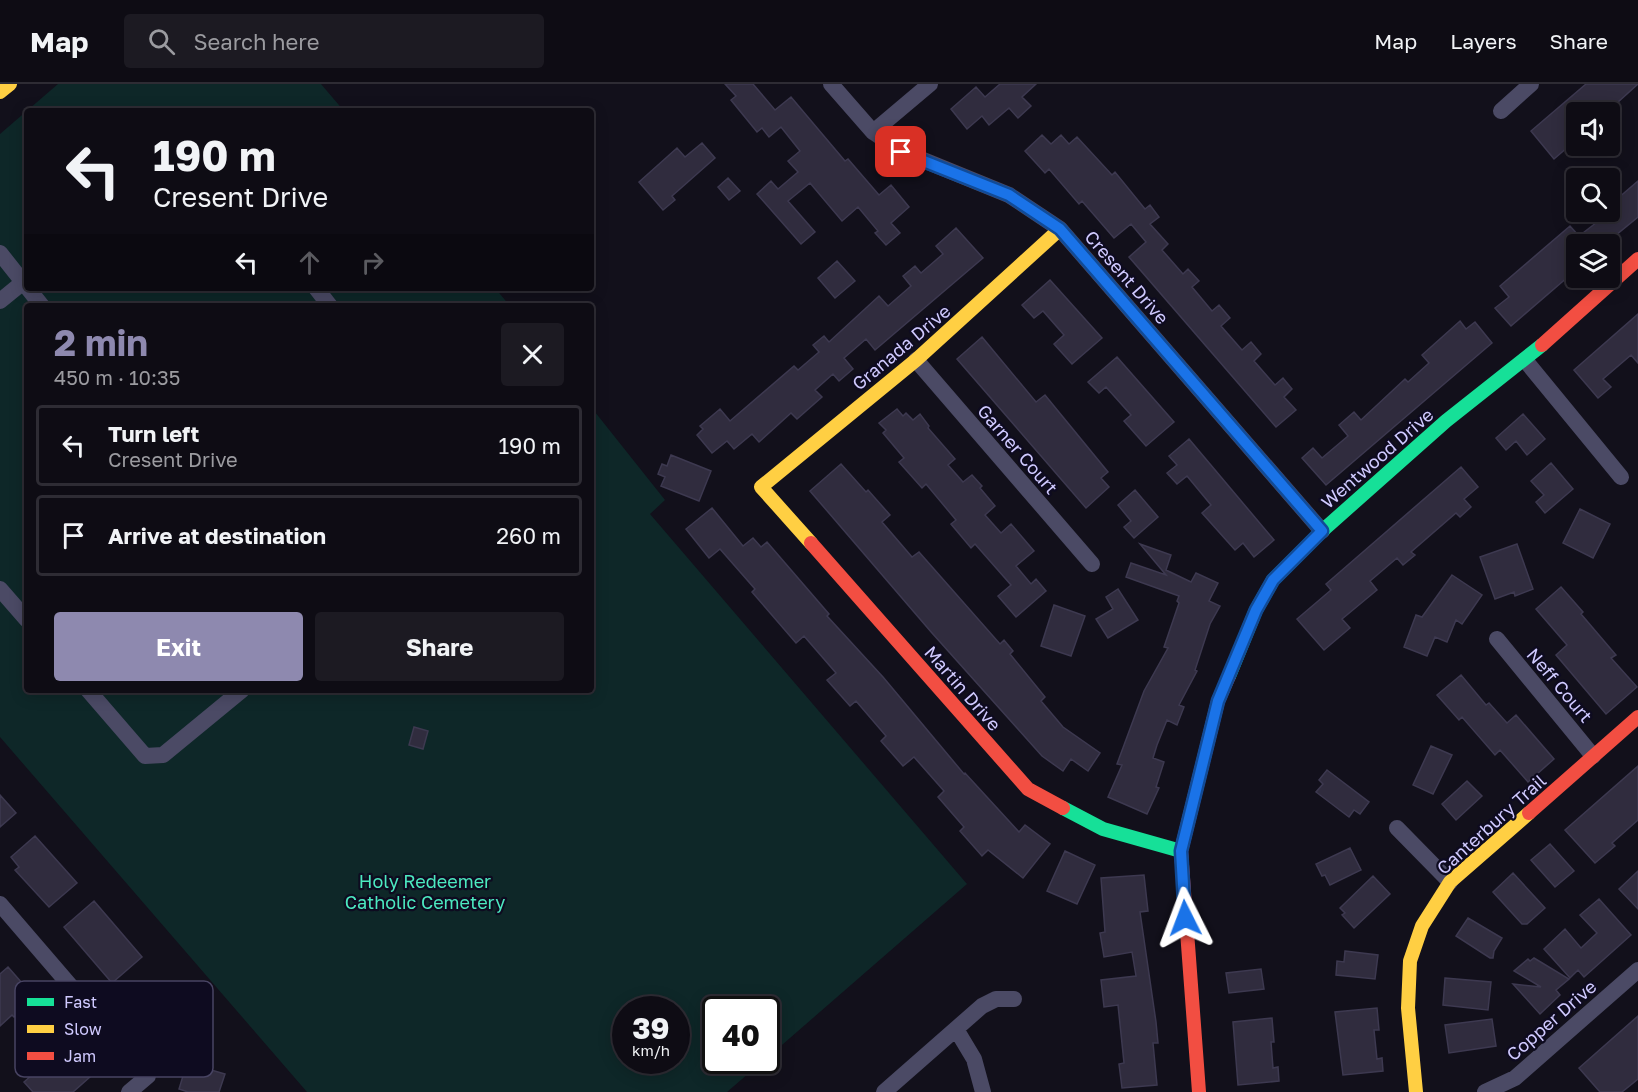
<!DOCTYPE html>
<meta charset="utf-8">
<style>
:root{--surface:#0e0c14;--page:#1c1a22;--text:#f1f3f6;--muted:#9b9ba0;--line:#2e2c34;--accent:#8e89af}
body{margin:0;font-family:"Golos Text",sans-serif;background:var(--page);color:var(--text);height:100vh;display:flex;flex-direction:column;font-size:22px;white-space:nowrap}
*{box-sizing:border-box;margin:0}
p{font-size:20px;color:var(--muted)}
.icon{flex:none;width:33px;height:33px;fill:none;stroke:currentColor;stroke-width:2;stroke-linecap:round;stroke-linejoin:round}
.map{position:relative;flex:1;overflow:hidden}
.panel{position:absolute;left:24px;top:219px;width:570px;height:390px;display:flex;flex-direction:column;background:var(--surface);border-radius:6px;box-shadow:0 3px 15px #0003,0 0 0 2px var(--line)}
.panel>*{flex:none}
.hud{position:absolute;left:24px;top:24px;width:570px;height:183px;border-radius:6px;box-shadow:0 3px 15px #0003,0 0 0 2px var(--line);background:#0e0c14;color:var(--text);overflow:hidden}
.controls{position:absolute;left:1566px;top:18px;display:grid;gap:12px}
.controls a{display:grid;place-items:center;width:54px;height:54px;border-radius:6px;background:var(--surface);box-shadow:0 3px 15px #0003,0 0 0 2px var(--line);font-size:30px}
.speed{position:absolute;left:612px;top:912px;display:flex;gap:12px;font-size:30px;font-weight:700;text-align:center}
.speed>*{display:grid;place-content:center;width:78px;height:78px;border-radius:50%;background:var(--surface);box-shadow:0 3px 15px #0003,0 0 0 2px var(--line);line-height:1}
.speed small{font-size:15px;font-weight:400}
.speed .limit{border:3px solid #111;border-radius:9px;background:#fff;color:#111}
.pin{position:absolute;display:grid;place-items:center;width:51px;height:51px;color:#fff;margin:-26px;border-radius:12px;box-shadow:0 3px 9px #0006}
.me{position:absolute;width:66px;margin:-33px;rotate:357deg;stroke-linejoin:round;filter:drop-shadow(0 0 4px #0008)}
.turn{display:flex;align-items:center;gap:21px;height:126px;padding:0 30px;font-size:27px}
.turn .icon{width:78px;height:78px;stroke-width:2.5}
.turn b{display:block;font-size:42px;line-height:51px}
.lanes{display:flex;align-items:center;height:57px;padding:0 30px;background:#0003;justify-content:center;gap:30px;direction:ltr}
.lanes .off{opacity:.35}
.round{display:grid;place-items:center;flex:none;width:63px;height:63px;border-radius:6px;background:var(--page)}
.head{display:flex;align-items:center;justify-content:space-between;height:102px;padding:0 30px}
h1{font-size:36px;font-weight:700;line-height:45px;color:var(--accent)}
.cta{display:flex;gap:12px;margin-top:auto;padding:12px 30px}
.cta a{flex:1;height:69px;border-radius:6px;background:var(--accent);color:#fff;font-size:24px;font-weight:700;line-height:69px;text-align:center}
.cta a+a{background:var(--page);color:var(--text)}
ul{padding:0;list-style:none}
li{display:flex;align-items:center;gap:18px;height:81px;margin:0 12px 9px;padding:0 18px;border:3px solid var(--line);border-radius:6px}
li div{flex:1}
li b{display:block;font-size:22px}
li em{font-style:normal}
header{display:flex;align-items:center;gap:36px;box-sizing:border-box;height:84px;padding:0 30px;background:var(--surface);border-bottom:2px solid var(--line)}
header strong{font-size:28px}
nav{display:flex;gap:33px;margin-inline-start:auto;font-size:21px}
.search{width:420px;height:54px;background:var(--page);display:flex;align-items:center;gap:15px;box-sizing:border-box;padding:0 21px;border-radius:6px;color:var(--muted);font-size:22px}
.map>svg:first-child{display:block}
.green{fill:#0e2728;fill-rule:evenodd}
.building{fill:#302c3e;stroke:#3d3950;stroke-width:1.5}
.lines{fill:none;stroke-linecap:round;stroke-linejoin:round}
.street{stroke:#4b4a65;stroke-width:16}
.fast{stroke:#16e098;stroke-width:14}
.slow{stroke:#ffcf43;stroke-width:14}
.jam{stroke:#f24e42;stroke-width:14}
.route-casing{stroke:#114b97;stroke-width:15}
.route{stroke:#1a73e8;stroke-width:10}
.labels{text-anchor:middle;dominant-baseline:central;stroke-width:4.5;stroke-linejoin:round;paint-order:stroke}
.street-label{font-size:18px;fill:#d0caff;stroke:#0e0b20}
.park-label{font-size:18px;fill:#4ce9c0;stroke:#0e0b20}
.key{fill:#0e0b20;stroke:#484463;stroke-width:1.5}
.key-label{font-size:16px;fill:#d0caff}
</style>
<header>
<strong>Map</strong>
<div class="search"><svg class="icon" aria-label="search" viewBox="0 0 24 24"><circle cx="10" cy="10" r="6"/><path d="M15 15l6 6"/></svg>Search here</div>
<nav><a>Map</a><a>Layers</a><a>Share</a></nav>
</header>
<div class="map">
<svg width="1638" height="1008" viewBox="0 0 1638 1008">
<rect width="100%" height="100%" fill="#12101b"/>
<path class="green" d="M58 0H321L344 27H27V204H495L510 222H27V606H591V323L665 416 650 430 967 800 767 974 766 926H716V976L763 977 727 1008H307L0 653V50ZM626 926H676V976H626Z"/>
<path class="building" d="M725 0H753L775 26 791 13 845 77 848 75 879 111 891 101 909 123 891 139 900 149 886 161 875 149 878 147 858 123 842 137 810 99 788 117 815 148 801 160 757 110 771 97 778 105 798 88 788 77 800 67 781 43 769 53 762 44 757 48 731 16 736 12Z
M1000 0H1036L1022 13 1031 22 1018 34 1009 24 989 41 982 32 967 45 951 25 976 3 985 13Z
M1586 0H1638L1617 19 1620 22 1613 28H1576V56L1554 75 1531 47Z
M1042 51 1051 60 1061 51 1069 60 1077 53 1112 91 1115 88 1145 125 1150 121 1159 133 1150 140 1168 160 1162 166 1183 190 1188 185 1199 197 1192 203 1212 227 1219 221 1230 234 1221 242 1242 266 1251 258 1261 270 1254 277 1275 301 1283 294 1292 305 1284 313 1296 326 1276 343 1129 173 1146 158 1131 140 1114 154 1082 117 1079 120 1049 85 1045 89 1025 67Z
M702 59 715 74 672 112 675 116 663 126 639 98 677 64 685 73Z
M728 94 740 107 729 116 718 103Z
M1638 97V133L1605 160H1576V186L1511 242 1495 224 1509 213 1500 202 1570 142 1579 152 1610 128V106L1617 115Z
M956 144 983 174 875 266 866 255 844 274 853 285 839 297 833 290 815 306 822 313 797 335 791 329 759 358 752 350 734 365 727 357 712 369 697 351 703 345 700 342 720 325 730 337 794 282 798 286 819 268 813 261 824 252 829 258 879 212 888 222 911 202 903 192 915 182 921 189 943 170 936 162Z
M837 177 855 197 835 214 818 194Z
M1050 196 1102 254 1072 280 1054 260 1064 251 1043 227 1034 234 1022 221Z
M1638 230V279L1631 271 1603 295 1611 303 1598 314 1574 286Z
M1460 237 1466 245 1475 238 1492 259 1326 401 1302 374 1313 364 1322 374 1348 352 1339 341 1354 328 1361 336 1405 295 1408 298 1429 279 1422 271Z
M982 253 1036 318 1045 311 1108 388 1101 394 1109 403 1086 424 957 275Z
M1117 273 1174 338 1146 362 1124 337 1131 331 1106 303 1099 309 1088 298Z
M897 325 903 332 906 329 913 336 920 330 929 342 928 344 955 375 948 381 963 398 972 391 982 402 980 404 995 422 985 431 1001 449 1011 440 1034 467 1016 482 1031 500 1036 495 1046 507 1016 533 998 512 1011 501 975 460 971 464 951 440 956 436 926 400 922 404 899 378 904 374 883 349 886 346 879 339Z
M1523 330 1545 355 1527 371 1516 357 1506 366 1496 354Z
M1189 355 1274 456 1254 473 1243 459 1235 466 1202 429 1211 421 1187 392 1177 400 1167 389 1177 381 1169 372Z
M671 371 711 387 699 417 661 402 665 393 658 390 662 380 667 382Z
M1551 379 1573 405 1545 429 1536 418 1544 411 1531 397Z
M841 380 866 408 868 406 890 431 882 438 912 473 919 468 1000 560 1004 556 1013 567 1010 570 1045 613 1041 617 1063 643 1100 669 1088 687 1071 675 1063 687 1042 672 932 549 810 407Z
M1461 383 1478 403 1464 415 1471 423 1460 433 1456 429 1411 468 1415 471 1403 481 1397 474 1370 497 1377 506 1342 535 1350 544 1324 566 1297 535 1331 506 1326 500Z
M1135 406 1158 433 1134 454 1124 443 1131 437 1118 421Z
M712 424 743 462 753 454 761 463 767 458 829 530 827 532 883 593 964 690 965 689 1019 748 1025 741 1050 760 1023 794 988 766 982 772 960 747 964 743 938 713 944 707 914 673 903 682 881 657 886 652 856 617 850 622 827 596 836 589 804 552 796 559 752 508 755 505 720 465 709 474 686 445Z
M1580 425 1610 440 1593 474 1563 459Z
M1140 460 1171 471 1166 486 1191 498 1196 489 1218 499 1209 517 1220 522 1210 540 1195 586 1197 587 1179 621 1184 623 1177 641 1167 636 1157 661 1153 674 1164 678 1156 703 1159 704 1147 730 1108 713 1122 681 1117 680 1144 607 1168 564 1164 563 1179 519 1177 517 1179 512 1126 493 1131 479 1166 491Z
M1517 460 1533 505 1515 512 1514 508 1495 515 1480 473Z
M1452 491 1482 511 1462 540 1456 536 1447 558 1435 553 1427 572 1404 563 1416 531 1422 533Z
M1561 503 1583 528 1581 530 1616 571 1611 574 1637 603 1606 630 1556 571 1567 561 1536 525Z
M1118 505 1138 536 1108 554 1096 535 1113 525 1106 513Z
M1054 521 1085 532 1071 572 1041 562Z
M1461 591 1486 621 1489 619 1507 639 1516 631 1554 675 1528 698 1500 666 1495 671 1462 633 1459 636 1437 611Z
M414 643 428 647 423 665 409 661Z
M1431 662 1452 671 1433 710 1413 701Z
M1638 682V736L1612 759 1615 762 1595 779 1565 746Z
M1327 686 1369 718 1360 730 1354 726 1349 733 1316 708 1323 700 1319 696Z
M1467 697 1482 712 1456 736 1442 720Z
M0 711 16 729 0 743Z
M35 752 77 799 49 823 15 786 19 783 11 773Z
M1550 760 1574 787 1555 803 1531 776Z
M1350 764 1361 786 1330 801 1325 791 1322 792 1316 780Z
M1065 767 1095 781 1077 820 1047 807Z
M1638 787V825L1619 805Z
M1513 789 1545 824 1527 840H1522L1493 808Z
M1144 791 1148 827 1140 828 1156 938 1158 959H1153L1157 1001 1122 1004 1119 980 1124 979 1118 921 1104 923 1101 896 1136 892 1132 868 1104 873 1100 849 1105 848 1101 794Z
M1373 792 1390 810 1354 844 1342 831 1345 829 1340 824Z
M1599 815 1631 851 1584 893 1578 886 1570 894 1544 865 1565 845 1581 864 1597 849 1580 831Z
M94 817 142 873 112 899 64 843Z
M1468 834 1502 854 1494 867 1493 874H1490L1456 852Z
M1345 867 1378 871 1375 895 1336 891 1337 877 1344 878Z
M1534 874 1569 895 1556 906 1560 911 1540 930 1513 900 1541 903 1514 887 1528 875 1530 877Z
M8 883 36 915 14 933 12 931 0 942V890Z
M1261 885 1264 905 1229 909 1226 889Z
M1445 894 1491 898 1488 926 1443 921Z
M1377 924 1379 946H1374L1377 975 1382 974 1383 987 1343 991 1335 928Z
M1638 932V995L1622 1008H1600L1579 984Z
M1272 934 1274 958H1271L1273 984 1278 983 1279 997 1238 1001 1233 938Z
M1492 935 1496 962 1449 969 1445 941Z
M73 955 99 985 73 1008H33L24 998Z
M187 979 225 990 219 1008H188L179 1005Z"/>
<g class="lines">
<path class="street" d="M831 0 873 48 901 67 1009 111 1060 145 1322 447
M1501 27 1531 0
M873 48 930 0
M0 169 42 222
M316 204 330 222
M0 217 27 195
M916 276 1092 480
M1525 276 1621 393
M0 505 27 536
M1497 555 1593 672
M88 606 145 672 163 671 242 606
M1397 744 1450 798
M0 820 148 992 129 1008
M956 945 974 975 983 1008
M884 1008 982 922 996 915H1014
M1485 1008 1515 994 1638 886"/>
<path class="fast" d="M1229 592 1256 526 1273 496 1322 447 1446 337 1542 261
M1063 724 1103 745 1181 767"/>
<path class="slow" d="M0 8 10 0
M811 459 761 403 916 276 1060 145
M1416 1008 1408 924 1410 877 1422 842 1450 798 1529 729"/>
<path class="jam" d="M1542 261 1638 175
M811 459 1028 705 1063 724
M1529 729 1638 633
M1199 1008 1181 767 1218 617 1229 592"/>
</g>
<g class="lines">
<defs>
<path id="route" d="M901 68 1009 111 1060 145 1322 447 1273 496 1256 526 1218 617 1181 767 1185 834"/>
</defs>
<use href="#route" class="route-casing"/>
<use href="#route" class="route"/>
</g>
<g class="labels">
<g class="street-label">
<text transform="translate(1127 193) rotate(49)">Cresent Drive</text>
<text transform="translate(901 263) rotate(-40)">Granada Drive</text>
<text transform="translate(1018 365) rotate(49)">Garner Court</text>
<text transform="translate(1377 374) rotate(-41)">Wentwood Drive</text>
<text transform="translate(1560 601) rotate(50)">Neff Court</text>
<text transform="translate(963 604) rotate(49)">Martin Drive</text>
<text transform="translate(1491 740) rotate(-42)">Canterbury Trail</text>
<text transform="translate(1551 936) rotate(-41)">Copper Drive</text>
</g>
<g class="park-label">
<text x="425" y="797">Holy Redeemer<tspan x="425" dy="21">Catholic Cemetery</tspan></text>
</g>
</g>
<rect x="15" y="897" width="198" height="96" rx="9" class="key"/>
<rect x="27" y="914" width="27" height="8" fill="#16e098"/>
<rect x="27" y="941" width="27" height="8" fill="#ffcf43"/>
<rect x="27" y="968" width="27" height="8" fill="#f24e42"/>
<g class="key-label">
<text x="64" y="924">Fast</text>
<text x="64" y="951">Slow</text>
<text x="64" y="978">Jam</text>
</g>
</svg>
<div class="controls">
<a><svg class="icon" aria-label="sound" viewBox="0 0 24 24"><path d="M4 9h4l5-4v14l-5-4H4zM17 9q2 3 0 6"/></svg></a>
<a><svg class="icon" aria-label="search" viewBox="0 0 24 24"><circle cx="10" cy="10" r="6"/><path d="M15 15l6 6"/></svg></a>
<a><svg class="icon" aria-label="layers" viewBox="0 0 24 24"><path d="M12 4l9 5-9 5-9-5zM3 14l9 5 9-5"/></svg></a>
</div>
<div class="speed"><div>39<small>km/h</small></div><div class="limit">40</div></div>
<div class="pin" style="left:901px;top:68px;background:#d93025"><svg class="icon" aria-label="arrive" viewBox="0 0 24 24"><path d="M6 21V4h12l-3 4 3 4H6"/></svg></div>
<svg class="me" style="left:1185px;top:834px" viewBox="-20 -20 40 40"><path d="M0-17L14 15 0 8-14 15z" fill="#1a73e8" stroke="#fff" stroke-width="4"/></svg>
<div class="hud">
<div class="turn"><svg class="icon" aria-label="left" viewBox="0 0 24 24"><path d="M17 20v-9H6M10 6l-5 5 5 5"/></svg><div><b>190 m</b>Cresent Drive</div></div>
<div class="lanes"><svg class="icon" aria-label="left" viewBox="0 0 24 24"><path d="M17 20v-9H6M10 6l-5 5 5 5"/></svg><svg class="icon off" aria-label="ahead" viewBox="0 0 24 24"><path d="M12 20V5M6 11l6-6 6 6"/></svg><svg class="icon off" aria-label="right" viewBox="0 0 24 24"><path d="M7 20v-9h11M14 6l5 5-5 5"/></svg></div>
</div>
<section class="panel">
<div class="head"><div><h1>2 min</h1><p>450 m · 10:35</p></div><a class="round"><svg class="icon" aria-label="close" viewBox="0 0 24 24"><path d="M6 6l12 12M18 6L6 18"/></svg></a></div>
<ul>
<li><svg class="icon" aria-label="left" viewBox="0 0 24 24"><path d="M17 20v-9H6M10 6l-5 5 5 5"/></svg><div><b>Turn left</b><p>Cresent Drive</p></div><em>190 m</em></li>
<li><svg class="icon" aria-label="arrive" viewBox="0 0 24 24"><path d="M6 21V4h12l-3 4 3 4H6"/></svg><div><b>Arrive at destination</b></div><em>260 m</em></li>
</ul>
<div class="cta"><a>Exit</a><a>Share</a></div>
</section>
</div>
